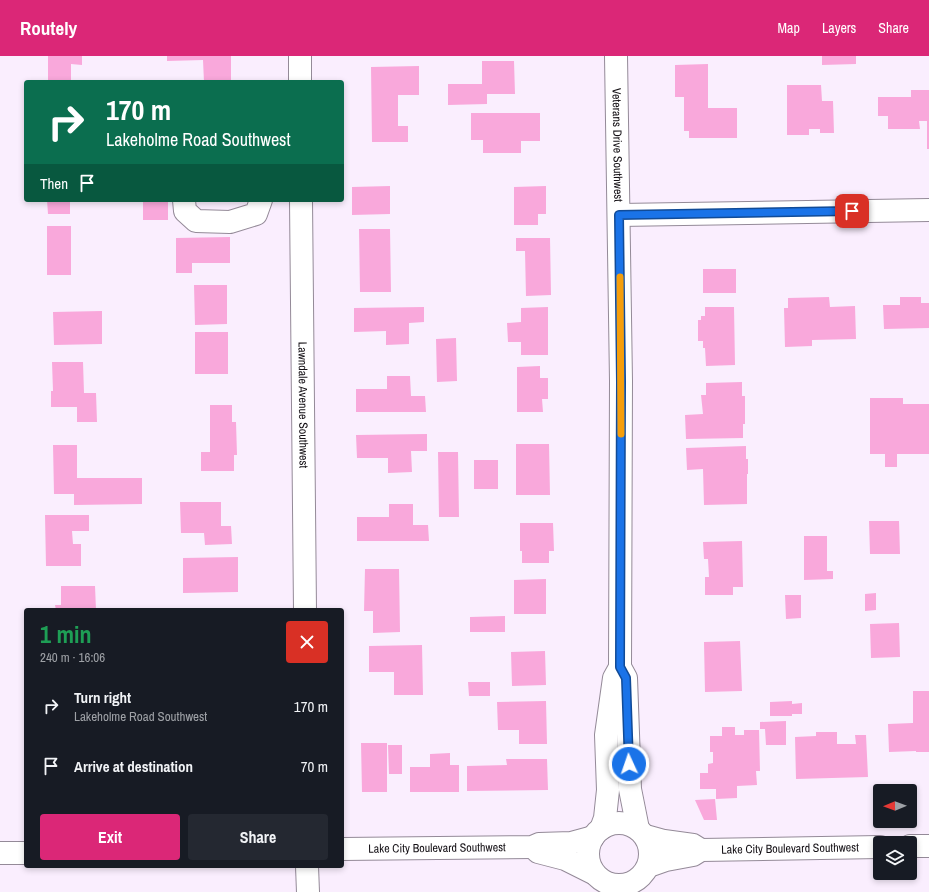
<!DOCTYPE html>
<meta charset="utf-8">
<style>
:root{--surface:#171b24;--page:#242831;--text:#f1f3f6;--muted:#9ea1a6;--accent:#db2777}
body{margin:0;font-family:"Archivo Narrow",sans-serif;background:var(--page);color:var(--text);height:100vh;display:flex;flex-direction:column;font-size:15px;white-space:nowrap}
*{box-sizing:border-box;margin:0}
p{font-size:13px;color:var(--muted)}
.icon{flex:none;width:22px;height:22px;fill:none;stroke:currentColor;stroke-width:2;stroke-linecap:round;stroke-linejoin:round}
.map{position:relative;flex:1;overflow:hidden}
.sheet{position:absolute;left:24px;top:552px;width:320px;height:260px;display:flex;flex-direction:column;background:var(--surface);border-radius:4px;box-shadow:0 2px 6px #0003}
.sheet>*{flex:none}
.banner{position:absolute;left:24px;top:24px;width:320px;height:122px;border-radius:4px;box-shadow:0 2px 6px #0003;background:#0b6e4f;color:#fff;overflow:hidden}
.needle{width:26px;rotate:269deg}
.controls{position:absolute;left:873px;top:728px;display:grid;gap:8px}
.controls a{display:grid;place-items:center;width:44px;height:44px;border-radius:4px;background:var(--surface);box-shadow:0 2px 6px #0003;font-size:20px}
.pin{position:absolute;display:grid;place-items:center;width:34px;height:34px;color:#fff;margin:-17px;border-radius:8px;box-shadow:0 2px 6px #0006}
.me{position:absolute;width:44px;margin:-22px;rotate:357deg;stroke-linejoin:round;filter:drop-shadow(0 0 3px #0008)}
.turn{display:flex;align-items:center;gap:14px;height:84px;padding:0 16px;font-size:18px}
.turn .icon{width:52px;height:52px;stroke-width:2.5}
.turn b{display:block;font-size:28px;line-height:34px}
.then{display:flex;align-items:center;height:38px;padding:0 16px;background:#0003;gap:8px;font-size:15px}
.round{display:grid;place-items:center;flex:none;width:42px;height:42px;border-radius:4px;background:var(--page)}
.summary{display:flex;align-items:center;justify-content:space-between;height:68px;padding:0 16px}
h1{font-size:24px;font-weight:700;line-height:30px;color:#1e9e55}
.action{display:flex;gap:8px;margin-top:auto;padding:8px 16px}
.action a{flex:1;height:46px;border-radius:4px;background:var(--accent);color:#fff;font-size:16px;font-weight:700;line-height:46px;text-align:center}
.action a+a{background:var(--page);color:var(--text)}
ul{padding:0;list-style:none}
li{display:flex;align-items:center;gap:12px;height:60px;padding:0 16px}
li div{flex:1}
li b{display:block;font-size:15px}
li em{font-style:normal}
header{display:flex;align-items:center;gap:24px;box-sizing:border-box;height:56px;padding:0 20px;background:var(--accent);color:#fff}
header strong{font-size:19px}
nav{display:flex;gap:22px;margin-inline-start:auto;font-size:14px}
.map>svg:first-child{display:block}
.building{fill:#f9a8db}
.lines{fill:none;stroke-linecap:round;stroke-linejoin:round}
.minor-casing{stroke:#948a98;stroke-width:24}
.minor{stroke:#fff;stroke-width:22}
.route-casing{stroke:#114b97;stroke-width:10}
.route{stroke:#1a73e8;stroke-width:7}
.slow{stroke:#f59e0b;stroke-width:7}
.labels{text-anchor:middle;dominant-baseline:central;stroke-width:3;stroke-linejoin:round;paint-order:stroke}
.street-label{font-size:12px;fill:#130f14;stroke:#fff}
</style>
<header>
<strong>Routely</strong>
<nav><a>Map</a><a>Layers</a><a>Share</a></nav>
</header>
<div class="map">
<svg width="929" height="836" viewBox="0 0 929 836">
<rect width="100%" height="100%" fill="#faeefe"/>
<path class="building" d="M48 0H82V9L71 8V26H48Z
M167 0H231V26H204L203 4 167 5Z
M822 0H856V8L822 9Z
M482 5H514L515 38H487V48L448 49V28H482Z
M708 8V52H737V82H689V75H684V41H675V9Z
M419 10V39H398V70H408V86H372L371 11Z
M787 29H821L822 45H833L834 77H820V73H809V79H787Z
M911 34H929V93H927V65H919L920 73H888V60H878V41H911Z
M471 57H540V85H521V97H483V84H471Z
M390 130V158L352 159V131Z
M546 130V158H538V169H514V131Z
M47 144H70V158H48Z
M143 144H168V164H143Z
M47 170H71V219H47Z
M359 173H390L391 236H360Z
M230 181V207H192V217H176V182Z
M516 182H550L551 239 526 240 525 195H516Z
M703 213H736V237H703Z
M194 229H227V268L195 269Z
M829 241 830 251 855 250 856 283 812 284V290L785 291 784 252H788V242Z
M900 241H921V247H929V272L884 273 883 249H900Z
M424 251V266L409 267V288L386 289V275L354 276V252Z
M548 251V299H521V286H508L507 267 521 266V252Z
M705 251H734L735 309 706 310 705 292H703V285H698V264H701V260H705Z
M102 255V288L54 289 53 256Z
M195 276H228V318H195Z
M456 282 457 325 437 326 436 283Z
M52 306H83L84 337H96L97 366H77V351H51V335H53Z
M540 310V322H548V343H542L543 356H517V311Z
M387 320H410L411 340H425L426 356H356V333H387Z
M742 326V340H745V368H743V382L686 383 685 359 703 358 701 339H706V327Z
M870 342H903V348H929V398H897V411H885V398H870Z
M210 349H232V366H236L237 399H234V415H201V396H210Z
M427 378V395H411L412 416 388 417V402H357L356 379Z
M516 388H549L550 439H516Z
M53 389H77V422H142V448L74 449V438H54Z
M746 390V403H748V418H747V448L704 449 703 413 687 414 686 392Z
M438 396H458L459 461H439Z
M474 404H498V433H474Z
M180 446H221V470H231L232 488 205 489 204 477H181Z
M389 448H413V469H428L429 485H357V461H389Z
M45 459H89V475H72L73 488H81V510H46Z
M869 465H899L900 498H870Z
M520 467H553L554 495H549V507H522V495H520Z
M804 480H827V515H833V523L804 524Z
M742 485 743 531H733V539H705V521H709L708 503H704L703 486Z
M238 501V536L183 537V502Z
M365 513H399L400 576 373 577V555H364Z
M546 523V558H514V524Z
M61 530H95L96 554H56L55 549H61Z
M876 537V554L865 555V538Z
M785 539H801V562L786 563Z
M505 560V576H470V561Z
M899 567 900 601 871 602 870 568Z
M740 585 742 635 705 636 704 586Z
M422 589 423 639H394V616H369V590Z
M545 595 546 629 512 630 511 596Z
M468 626H490V640H469Z
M913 635H929V696H916V695L889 696 888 668 913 667Z
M546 645 547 688H519V674H498L497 646Z
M792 645V648L802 647V658H792V660H770V646Z
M786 665V689H766L765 673H760V666Z
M722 671H735V679H744V674H759L760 715H756L757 729 737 730V742L716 743V733H700V717H708V708L713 707V696H710V680H722Z
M816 676H837V688H856L855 679H866L868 721 796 723 795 681 816 680Z
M361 687H387V736H362Z
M388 689H402V718H389Z
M450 697V709H459V736H410V711H430V698Z
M506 703H547L548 734 467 735V710L507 709Z
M715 743 717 764H704L695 744Z"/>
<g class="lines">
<defs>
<g id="minor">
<path id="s1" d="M616 0 621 325 620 611 626 622 630 733 638 773"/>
<path d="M300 26V0"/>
<path d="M184 144 185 155 196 165 230 166 256 158 261 144"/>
<path id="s2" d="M301 144 305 554"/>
<path d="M619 159 929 154"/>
<circle cx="619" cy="798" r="31"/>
<path d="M601 773 605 762 608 734 606 679 614 622 619 613"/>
<path d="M646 780 664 785 693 789 701 794"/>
<path d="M910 790H929"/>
<path id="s3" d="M342 793 532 791 539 788 571 787 593 781"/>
<path d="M535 793 538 796 565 803 593 817"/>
<path d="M0 797H26"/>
<path d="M307 810 308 836"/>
<path id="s4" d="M649 810 666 804 693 799 701 794 880 791"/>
</g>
</defs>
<use href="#minor" class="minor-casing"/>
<use href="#minor" class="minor"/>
</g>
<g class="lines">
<defs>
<path id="route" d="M629 708 626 622 620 611 621 326 619 159 852 155"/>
</defs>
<use href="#route" class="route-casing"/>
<use href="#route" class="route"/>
<path class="slow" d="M620 221 621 378"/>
</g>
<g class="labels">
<g class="street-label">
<text stroke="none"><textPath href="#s1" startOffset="89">Veterans Drive Southwest</textPath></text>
<text stroke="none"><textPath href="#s2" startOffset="205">Lawndale Avenue Southwest</textPath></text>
<text stroke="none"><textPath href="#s3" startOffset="95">Lake City Boulevard Southwest</textPath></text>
<text stroke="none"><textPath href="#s4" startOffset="144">Lake City Boulevard Southwest</textPath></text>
</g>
</g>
</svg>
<div class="controls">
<a><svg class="needle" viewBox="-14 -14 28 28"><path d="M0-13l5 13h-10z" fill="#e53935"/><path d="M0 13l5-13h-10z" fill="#9ea1a6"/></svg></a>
<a><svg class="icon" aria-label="layers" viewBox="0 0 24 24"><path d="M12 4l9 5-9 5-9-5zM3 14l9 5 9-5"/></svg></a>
</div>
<div class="pin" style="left:852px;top:155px;background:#d93025"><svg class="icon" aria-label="arrive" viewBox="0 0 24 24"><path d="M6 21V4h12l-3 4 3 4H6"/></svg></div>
<svg class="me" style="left:629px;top:708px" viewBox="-20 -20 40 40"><circle r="17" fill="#1a73e8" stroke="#fff" stroke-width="3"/><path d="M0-11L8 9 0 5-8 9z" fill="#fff"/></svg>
<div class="banner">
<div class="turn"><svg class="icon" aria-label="right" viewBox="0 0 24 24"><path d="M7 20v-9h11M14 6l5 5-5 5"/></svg><div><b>170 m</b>Lakeholme Road Southwest</div></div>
<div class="then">Then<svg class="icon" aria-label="arrive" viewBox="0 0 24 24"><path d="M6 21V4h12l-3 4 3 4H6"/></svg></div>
</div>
<section class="sheet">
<div class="summary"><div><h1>1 min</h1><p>240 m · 16:06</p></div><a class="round" style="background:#d93025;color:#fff"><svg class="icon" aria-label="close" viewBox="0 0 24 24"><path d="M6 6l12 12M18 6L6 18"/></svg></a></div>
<ul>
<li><svg class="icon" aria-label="right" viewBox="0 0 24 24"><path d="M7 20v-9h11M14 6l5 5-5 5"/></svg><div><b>Turn right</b><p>Lakeholme Road Southwest</p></div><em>170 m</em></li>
<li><svg class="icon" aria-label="arrive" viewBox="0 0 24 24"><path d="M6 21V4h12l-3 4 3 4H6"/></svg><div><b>Arrive at destination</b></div><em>70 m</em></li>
</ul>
<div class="action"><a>Exit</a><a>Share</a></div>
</section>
</div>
